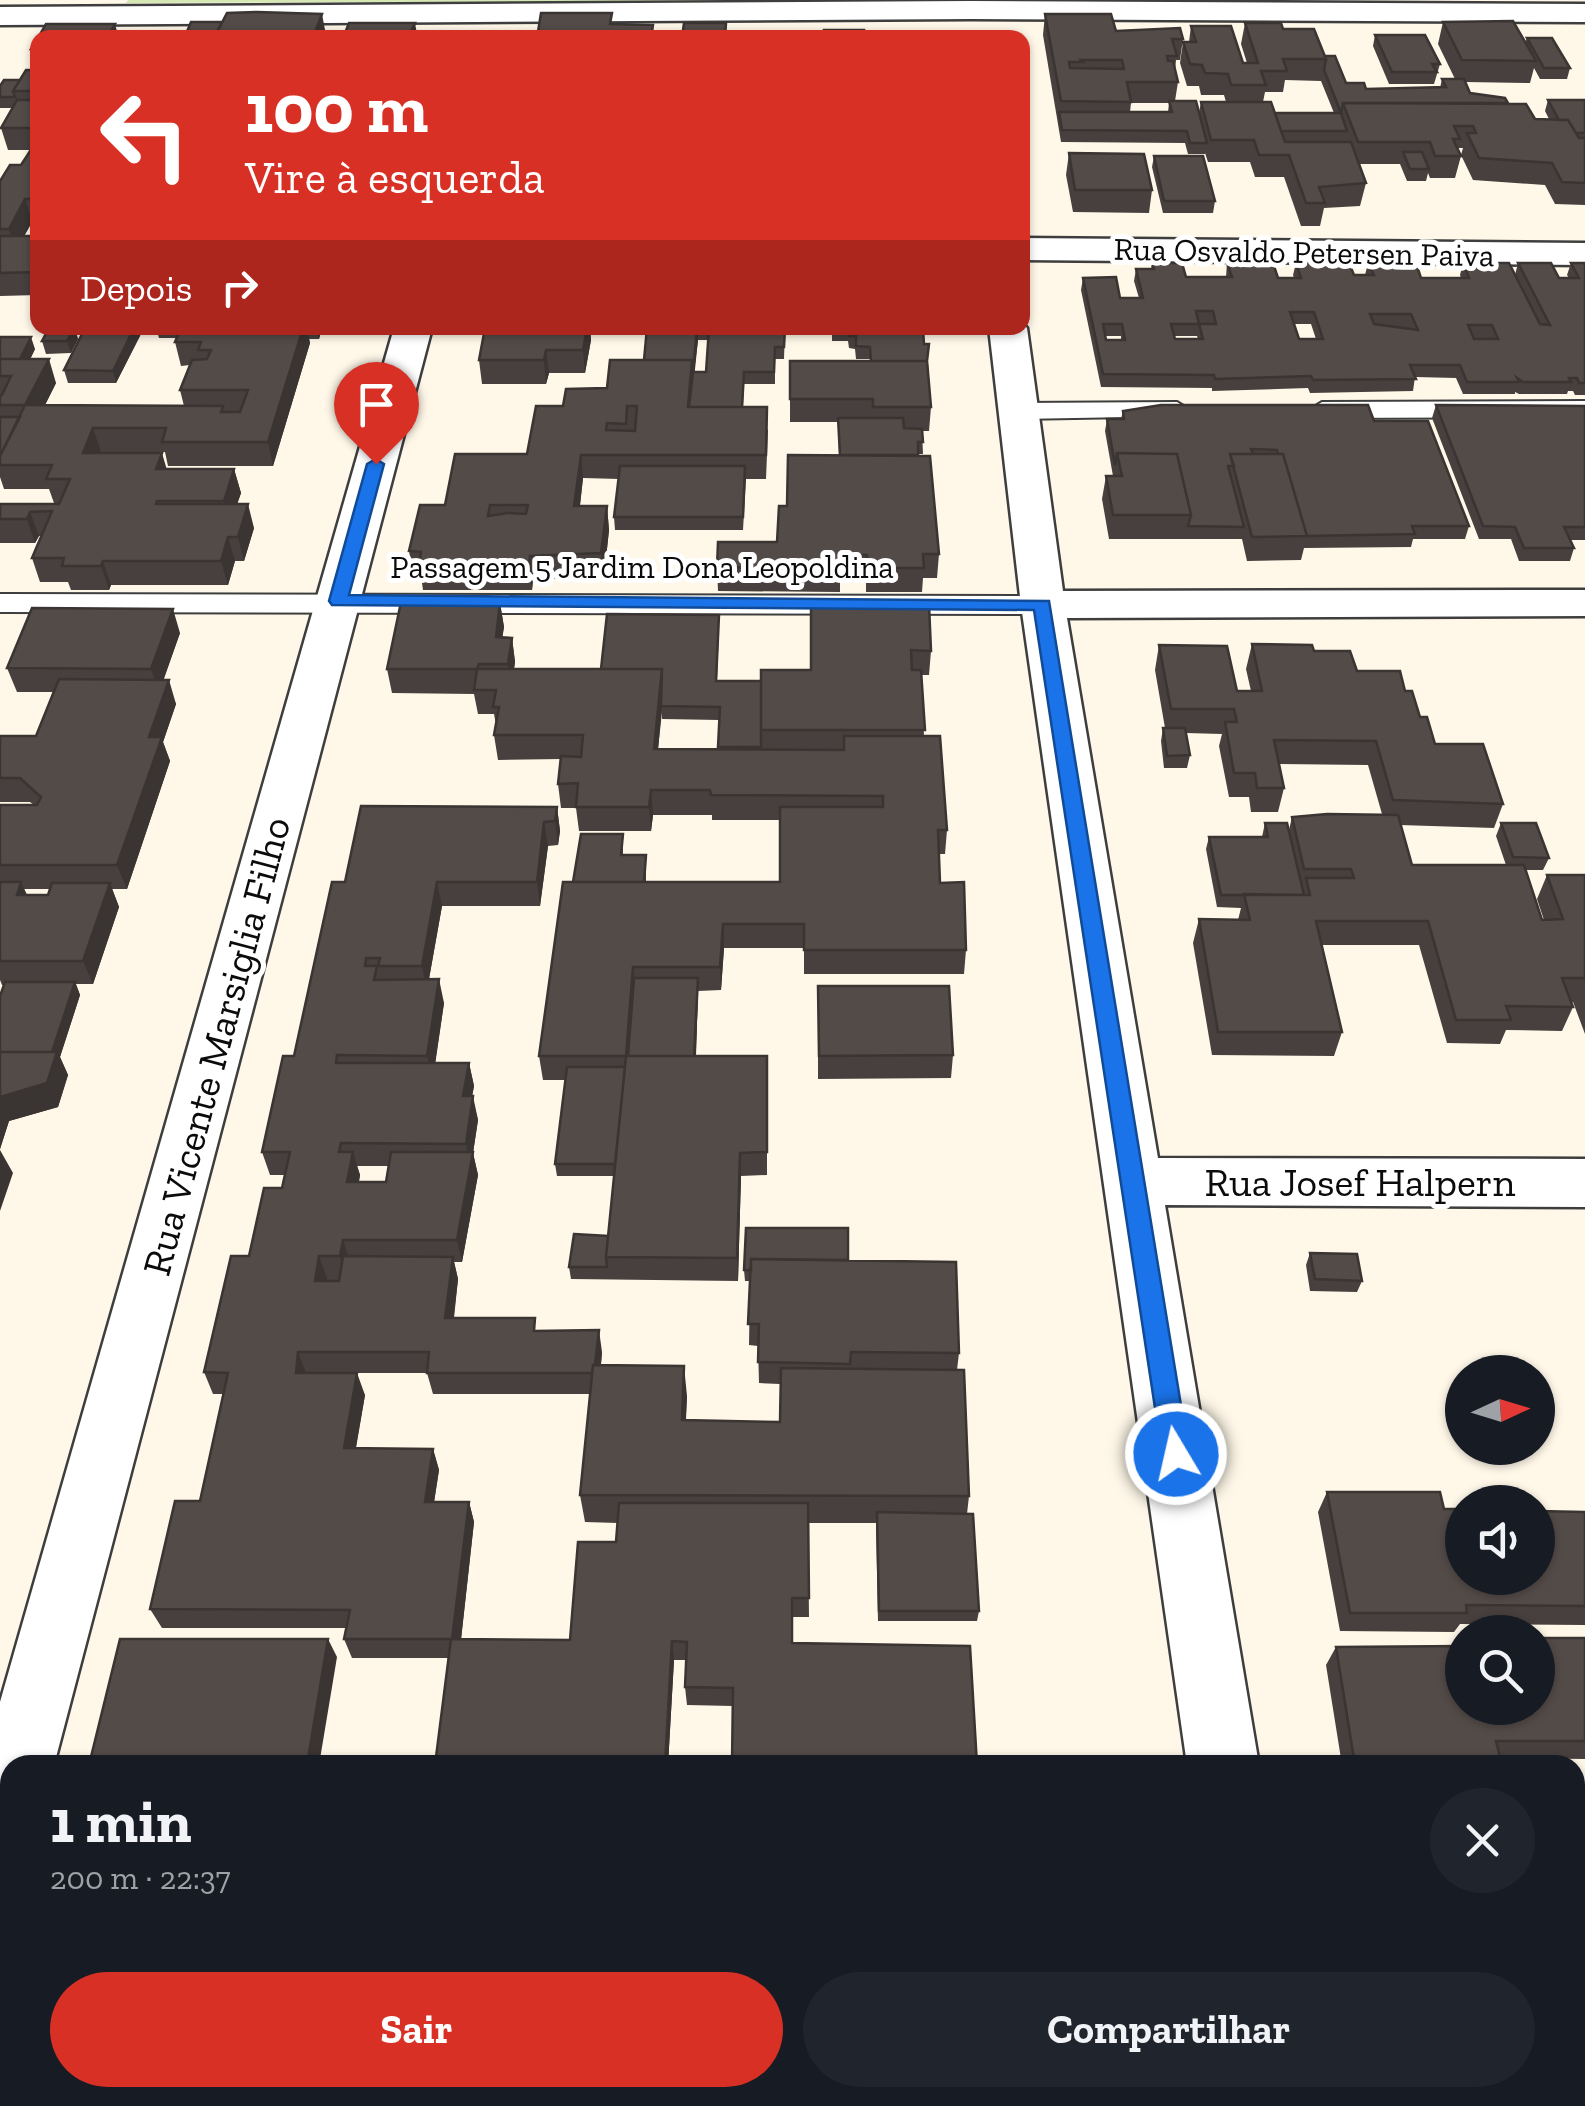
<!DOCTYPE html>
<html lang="pt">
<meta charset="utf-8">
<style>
:root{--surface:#171b24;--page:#20242c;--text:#f1f3f6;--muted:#9ea1a6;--accent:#d93025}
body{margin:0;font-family:"Zilla Slab",serif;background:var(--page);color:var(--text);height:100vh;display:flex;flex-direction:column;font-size:38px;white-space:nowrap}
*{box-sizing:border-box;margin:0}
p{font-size:32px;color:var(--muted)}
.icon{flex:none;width:55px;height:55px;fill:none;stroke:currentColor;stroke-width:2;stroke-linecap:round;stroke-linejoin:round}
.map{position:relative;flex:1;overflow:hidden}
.details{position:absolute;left:0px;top:1755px;width:1585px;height:352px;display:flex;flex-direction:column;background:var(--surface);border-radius:30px 30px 0 0;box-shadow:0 2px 8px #0004}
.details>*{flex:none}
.guide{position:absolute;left:30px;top:30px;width:1000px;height:305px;border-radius:20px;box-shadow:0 2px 8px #0004;background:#d93025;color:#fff;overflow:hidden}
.needle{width:65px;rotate:86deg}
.controls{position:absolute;left:1445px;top:1355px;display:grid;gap:20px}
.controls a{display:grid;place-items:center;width:110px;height:110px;border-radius:50%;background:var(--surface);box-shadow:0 2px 8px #0004;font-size:50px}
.pin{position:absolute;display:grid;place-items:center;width:85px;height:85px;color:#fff;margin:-102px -42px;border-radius:50% 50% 50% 0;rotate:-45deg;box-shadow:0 0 10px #0007}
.pin .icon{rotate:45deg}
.me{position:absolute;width:110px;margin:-55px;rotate:351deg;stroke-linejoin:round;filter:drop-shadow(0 0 8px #0008)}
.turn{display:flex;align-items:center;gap:35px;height:210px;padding:0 50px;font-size:45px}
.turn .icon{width:130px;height:130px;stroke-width:2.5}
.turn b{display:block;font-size:70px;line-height:85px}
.then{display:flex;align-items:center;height:95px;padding:0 50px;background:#0003;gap:20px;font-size:38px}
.round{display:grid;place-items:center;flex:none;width:105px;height:105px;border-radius:52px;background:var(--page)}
.summary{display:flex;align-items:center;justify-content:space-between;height:170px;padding:0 50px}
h1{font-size:60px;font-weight:800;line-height:75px}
.action{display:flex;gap:20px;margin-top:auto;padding:20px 50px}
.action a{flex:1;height:115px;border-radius:60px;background:var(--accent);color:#fff;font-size:40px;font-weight:800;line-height:115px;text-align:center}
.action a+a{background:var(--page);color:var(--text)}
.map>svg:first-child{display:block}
.green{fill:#d5e8b4}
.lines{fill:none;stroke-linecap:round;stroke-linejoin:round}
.lane-casing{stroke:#3e3e3e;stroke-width:4}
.street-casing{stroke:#3e3e3e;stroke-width:5}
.lane{fill:#fff;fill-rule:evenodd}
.street{fill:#fff;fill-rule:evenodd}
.wall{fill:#47403e;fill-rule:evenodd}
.shaded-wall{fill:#3a3432}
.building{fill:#534b48;stroke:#3a3432;stroke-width:2.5;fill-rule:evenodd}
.route{fill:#1a73e8;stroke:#114b97;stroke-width:2.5}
.labels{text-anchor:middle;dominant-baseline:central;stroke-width:10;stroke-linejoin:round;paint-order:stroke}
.far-street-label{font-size:32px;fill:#0b0b0b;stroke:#fff}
.street-label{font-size:40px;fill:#0b0b0b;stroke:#fff}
</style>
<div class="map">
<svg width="1585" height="2106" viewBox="0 0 1585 2106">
<rect width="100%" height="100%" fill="#fff8e9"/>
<path class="green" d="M128 0H949L126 3Z"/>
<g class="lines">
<defs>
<path id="lane" d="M1585 401V417L1322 418 1309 410 1322 402Z
M1177 402 1190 410 1186 416 1019 419 1006 411 1019 403Z
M0 594 1043 596 1054 598 1058 605 1054 612 1043 614 0 612Z"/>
<path id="street" d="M971 1 1585 4V22L971 19 0 25V7Z
M1022 238 1585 243V265L1022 260Z
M1022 322 1027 328 1063 591 1585 590V616L1067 618 1158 1158 1585 1159V1207L1165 1205 1259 1765H1187L1021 605 989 328H1022Z
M394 328H432L54 1765H10V1864L0 1868V1702Z
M1233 2098H1313L1314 2106H1234Z"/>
</defs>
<use href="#lane" class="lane-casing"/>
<use href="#street" class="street-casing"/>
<use href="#lane" class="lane"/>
<use href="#street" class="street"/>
</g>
<path class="wall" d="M1045 14 1116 31 1183 39 1180 60H1176L1175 71 1178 82 1175 101 1199 113 1201 102H1226L1224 95H1201L1199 86H1187L1180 63 1183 42H1189L1191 26 1243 63H1247L1241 44 1245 23 1283 29 1325 56 1346 83 1366 89 1440 88 1442 79H1455L1438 44 1443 22 1525 43 1527 38 1570 68 1567 79H1540L1534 68 1530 83 1465 82 1470 93 1508 103 1535 119H1549L1545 111 1548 100H1585V205L1555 204 1545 185 1473 180 1461 155 1463 148H1458L1461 156 1455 178H1430L1428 173 1426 181H1407L1400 164H1359L1366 183 1360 206 1324 208 1320 226H1301L1284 177H1255L1250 162H1208L1205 153V154H1188L1185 143 1061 142 1043 35ZM1285 80 1321 81 1334 113H1275L1263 102 1265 92H1283ZM1131 103H1169L1168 112H1130Z
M1375 35 1440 64 1434 84H1389L1373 46Z
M38 38V60H34L31 49Z
M38 70V222H32L24 236H38V295L0 296V181L21 165 30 150H8L1 128 12 108H0V86L20 80Z
M1069 153 1152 190 1149 213 1073 212 1066 175Z
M1154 156 1215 201 1213 213H1163L1152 167Z
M1152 263 1186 277H1226L1227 263 1278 278H1294L1293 275 1296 263 1354 275H1365L1368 263 1421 278H1461L1460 275 1463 263 1515 275 1518 263 1559 278H1569L1567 275 1571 263H1585V395H1575L1573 391H1568L1567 394H1519L1515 392V394H1463L1456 378 1415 377 1413 391 1310 393 1308 388 1212 391V388L1101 387 1081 290 1083 278 1120 298H1139L1134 281 1136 269H1151ZM1294 324H1311L1316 339H1299ZM1106 336H1121V340H1106ZM1174 336H1197L1198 339H1175Z
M49 328H75L78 339 71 353 46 354 42 341Z
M85 328H144L116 383H68L64 370Z
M156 328H322L319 339H309L310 343 273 466H168L165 452H101L167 469H234L241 493 237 504 254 528 244 561H235L228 585H111L109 590H71L68 582H40L32 558 41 536H39L35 543H0V504H59L60 503H54L49 489H4L0 477V337L35 349 30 359 56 383 45 405 184 406 180 390 190 365 181 366 175 342 176 338H159Z
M485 328H590L591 340 585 373H549L546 384H482L479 360Z
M647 328H785L784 359H775V384H744L743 407 768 430 766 479H746L743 530H615L614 517 619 479 583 478 580 506H607L609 530 604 577 533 580 532 590H423L421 576 413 575 409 551 445 505 527 454 563 406 607 388 644 360ZM698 340H708L706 372H694Z
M803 328H907L928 363 931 407 929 431H922L923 454H918L939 554 937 578H923L922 592H866V580H840V592L718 591 717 567 777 542 787 506 839 455 838 422H790V361H870V359H856L855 349 849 348 848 341H832V331H803Z
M1436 405 1585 406V540H1570L1574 548 1570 561H1519L1511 539H1479L1432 418Z
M1123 411 1374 421 1469 526 1465 539H1413L1411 547 1304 548 1301 560 1247 561 1242 539H1109L1102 499 1106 476H1113L1105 431 1107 419H1121Z
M500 603 504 627 502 637 512 638 515 662 514 669H601L719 628 717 681H761L811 670V604L931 651 929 675H921L924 736 947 830 945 854H939L940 883 966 950 964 974H804V948H724L721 990 698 991 696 1056H767V1175L741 1176 738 1281 571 1279 569 1267 608 1236 614 1176H557L555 1164 565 1080H543L539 1056 573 882 623 834V855H646V882H780V820H712V815H653L651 831H579L576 808H561L558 784 561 759 498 760 494 735 496 725 494 714H478L474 694 392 693 387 669ZM662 712V719L719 720 718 750 658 749Z
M180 633 163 680 176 704 163 742 170 761 127 889H112L119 907 93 984H76L80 995 60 1057 68 1075 58 1107 9 1121 0 1149V996L4 985H2L0 980V805H34L30 802H0V736H36L53 692H17L7 668ZM24 889H50L48 895H27Z
M1252 644 1314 651 1357 671 1405 691 1435 744 1503 804 1494 828 1400 825 1412 865H1506L1496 836 1501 823 1549 858 1543 870H1526L1542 920H1544L1537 899 1547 875H1585V1034L1573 1002H1571L1573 1007 1562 1031 1506 1030 1500 1044 1447 1043 1419 945H1322L1342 1032 1334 1056 1212 1055 1193 943 1199 919 1238 920 1241 908 1217 907 1206 849 1209 837H1262L1265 823 1289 830 1292 817 1382 814 1368 765 1279 764 1284 788 1278 812H1251L1249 797H1229L1219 746 1222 734 1186 733 1190 755 1187 768H1164L1161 741 1163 728H1165L1155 670 1159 645 1237 691H1251L1246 669Z
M557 807 560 831 558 845 548 846 540 906H442L429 979 444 1003 435 1063H469L474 1086 472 1096 478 1120 473 1153 478 1175 462 1262H454L458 1279 454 1318 538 1331 602 1352 601 1365 687 1396 686 1420 780 1422V1384L759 1383 758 1346 749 1345 750 1281H745L744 1270 848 1260 959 1353 957 1370 969 1496 967 1514 979 1611 977 1621H878L876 1523H808L809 1617H792L733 1706 687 1705 685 1687 686 1660H674L668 1765H435L448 1658H352L344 1639 346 1628H162L150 1609 200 1501 224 1394H213L204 1372 249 1256 282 1188 285 1175H270L262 1152 294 1056 345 882ZM357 1166H389L386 1182H359L360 1175ZM344 1373H427L433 1394H590L580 1495 585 1522 618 1523 616 1542 570 1640 461 1639 474 1522 469 1502H434L439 1470 433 1449 356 1448 365 1395Z
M818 986 953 1055 951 1078 818 1079Z
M1310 1253 1362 1281 1357 1292 1310 1291 1306 1265Z
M1327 1492 1444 1509 1585 1512V1625L1460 1624 1454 1632 1340 1631 1318 1512Z
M1585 1638V1759L1500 1758 1502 1765H1342L1326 1665 1336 1647 1462 1646Z
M1575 1844H1585V2093H1575Z
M327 2098 326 2106H144Z"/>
<path class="shaded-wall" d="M322 14 326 35 325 38H314V35Z
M415 23 417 34 415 38H408Z
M115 24 118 35 116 38H107Z
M25 199 32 222 16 251 9 229Z
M74 328 78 339 71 353 67 341Z
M134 328H144L116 383 113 371Z
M303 328H307L310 343 273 466 268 442Z
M316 328H322L319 339Z
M587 328H590L591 340 585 373 583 350Z
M697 328 698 340 690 418 688 407Z
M31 337 35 349 19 383 14 371Z
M546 350 549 373 546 384 544 360Z
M49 359 56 383 33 429 25 405Z
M93 428 101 452 83 453Z
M162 453 169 477 156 469Z
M581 455 583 478 577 530 574 506Z
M234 469 241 493 230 525 224 501Z
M248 504 254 528 244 561 238 537Z
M607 506 609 530 604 577 601 553Z
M30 512 39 536 35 543 27 519Z
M228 537 235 561 228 585 221 561Z
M530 556 533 580 532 590 529 566Z
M103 561 111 585 109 590 101 566Z
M500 603 504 627 499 661 496 637Z
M173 609 180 633 159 693 151 669Z
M512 638 515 662 511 688 508 664Z
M662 669 663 693 656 773 654 749Z
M169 680 176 704 163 742 170 761 127 889 117 865 149 737Z
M651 790 653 815 651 831 649 807Z
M557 807 560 831 558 845 555 821Z
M544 822 548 846 540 906 537 882Z
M21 882 32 906 17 895Z
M437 882 442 906 427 990 422 966Z
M110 883 119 907 93 984 83 961Z
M723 924 724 948 721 990 720 967Z
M633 967 636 991 627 1067 626 1056Z
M698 978V991L695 1080 694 1067Z
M439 979 444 1003 433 1079 427 1056Z
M75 982 80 995 60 1057 68 1075 58 1107 9 1121 0 1149V1097L48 1063Z
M469 1063 474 1086 468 1119 463 1096Z
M473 1096 478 1120 473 1153 478 1175 462 1262 457 1240 471 1164 466 1144Z
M0 1150 13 1173 0 1211Z
M353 1152 360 1175 354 1205 347 1182Z
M740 1153 741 1176 738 1281 737 1258Z
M343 1240 350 1262 347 1278 340 1256Z
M319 1256 327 1278 323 1303 315 1281Z
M453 1257 458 1279 451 1340 445 1318Z
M599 1330 602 1352 598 1394 594 1373Z
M298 1352 306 1373H296Z
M684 1366 687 1396 684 1449 682 1420Z
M357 1373 365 1395 352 1469 344 1448Z
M433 1449 439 1470 431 1522 425 1502Z
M469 1502 474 1522 459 1658 452 1639Z
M328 1639 337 1657 319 1765H307Z
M672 1641 674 1660 668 1765H665Z
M72 2098H97L95 2106H70Z
M310 2098H327L326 2106H311L309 2104Z
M617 2098H622L621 2106H617Z"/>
<path class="building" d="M257 12 322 14 314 35H323L322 38 247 36 246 38H214L227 13Z
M541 13H612L610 24 653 25 651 38H537Z
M1045 14H1111L1116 31 1180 28 1183 39H1172L1177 56H1167L1168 61H1173L1178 82H1127L1131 102 1061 101ZM1081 60H1122L1124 69 1070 68 1069 62H1083Z
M1513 21 1536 61 1462 60 1443 22Z
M191 22H222L214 38H140L142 34H186Z
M349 23H415L408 38H343Z
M684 23H726L725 38H682Z
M1245 23H1281L1283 29H1314L1326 59H1283L1287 71H1261L1266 85H1231L1228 74 1205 73 1202 65 1190 64 1183 42H1196L1191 26H1231L1243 63H1258Z
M46 24H115L107 38H38Z
M824 30H864V38H824Z
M1375 35H1425L1440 64H1432L1437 72H1392Z
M38 38V49H31Z
M1527 38H1552L1570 68H1544Z
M1325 56H1335L1346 83H1364L1366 89 1446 87 1442 79H1464L1470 93 1505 98 1508 103H1343L1341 113 1324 70 1326 59Z
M26 70H38V91H13Z
M4 80H20L13 91 15 97H0V86Z
M17 100H38V128H1Z
M1548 100H1585V133H1576L1568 120H1559Z
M1169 101H1196L1207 143H1190L1187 131 1062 130 1059 112H1172Z
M1201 102H1271L1285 142H1351L1366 183 1319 187 1325 203H1306L1289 155H1259L1254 140H1211Z
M1343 103 1526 104 1535 119 1568 120 1579 138H1585V183L1562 182 1552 163 1479 158 1467 133H1476L1473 126H1454L1460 139H1453L1461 156H1435L1430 142H1358Z
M1275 113H1341L1347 131H1281Z
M38 139V199H25L9 229H0V181L10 165H21Z
M1403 152H1422L1429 169H1410Z
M1069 153 1144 154 1152 190H1075Z
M1154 156H1203L1215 201H1164Z
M0 236H38V272L0 273Z
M1152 263H1182L1186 277H1232L1227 263H1273L1278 278H1301L1296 263H1349L1354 275H1374L1368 263H1416L1421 278H1469L1463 263H1509L1540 324 1550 325 1518 263H1551L1559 278H1579L1571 263H1585V383H1579L1577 378H1569L1571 382H1523L1517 378 1519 382H1467L1460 365H1410L1416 379 1313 380 1311 376 1215 379 1214 375 1103 374 1083 278 1116 277 1120 298H1143L1136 269H1154ZM1196 311H1213L1216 324H1199L1203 339H1175L1171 324H1199ZM1290 312H1314L1323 339H1299ZM1370 314H1411L1418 330 1374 324ZM1103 324H1122L1125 340H1106ZM1468 325H1492L1498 339H1474Z
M49 328H74L67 341H42Z
M85 328H134L113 371 64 370Z
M181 328H303L268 442H162L166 428H93L83 453H162L156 469H234L224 501H157L156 504H248L238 537H228L221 561H103L101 566H62L64 558H32L52 511 30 512 27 519H0V504H59L70 479H46L52 465H0V456L25 405H0V395H2L11 376H0V359H49L25 405 223 406 221 412H240L248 390H180L192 360 207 359 211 350H198L201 342H175Z
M485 328H587L583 350H546L544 360H479Z
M647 328H785L784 347H775L774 372H744L742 407H689L693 372H706L709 328H697L693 372 692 360H644Z
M849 328 923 329 924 344H929L927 361H871L870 347 856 346V336H849Z
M0 337H31L20 359H0Z
M610 360H692L688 407H767L766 455H581L574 506H607L601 553 530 556 529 566H419L421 552 409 551 420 505H445L455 454H527L536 406H563L566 389 607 388ZM627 406H637L635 431 606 430 607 423 626 424ZM490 505H528L526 514 508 513 488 516Z
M790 361H927L931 407H873V399H790Z
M1161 405H1368L1374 421H1428L1469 526H1412L1415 534 1307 536 1283 454H1278L1277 450 1251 449 1253 454H1230L1234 466H1228L1244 527 1188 526 1191 515 1177 454 1117 453 1115 465 1107 419H1124L1123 411Z
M1436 405 1585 406V527H1564L1574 548H1524L1515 527 1483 526Z
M0 417H20L0 456Z
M838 418H903L904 428 922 429 923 442H918V455H840Z
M1117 453 1177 454 1191 515H1113L1106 476H1122Z
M1230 454H1283L1307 536 1252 537Z
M788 455 930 456 939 554H923L924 568H867V555H840V568L717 567 718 542H777L779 506H787Z
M620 466H745L743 517H614Z
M401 602 500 603 496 637 512 638 508 664H479L477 669H387Z
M811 604H929L931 651 911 650 912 670H921L925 730H761V670H811Z
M32 608 173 609 151 669 7 668Z
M607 614 719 615 716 681H761V747H718L720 707 661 706 662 669H601Z
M1252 644 1312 645 1314 651H1350L1357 671H1400L1405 691H1412L1420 717H1427L1435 744H1483L1503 804 1393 800 1376 741 1274 740 1284 788H1257L1255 773H1234L1225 722H1237L1234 709H1171L1159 645 1227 646 1237 691H1262Z
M477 669H662L654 749 844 750V736H940L947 830H938L940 883 964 882 966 950H804V924H723L720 967H633L626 1056H767V1152L740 1153 737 1258 606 1257 626 1056H539L563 882H780V807H883V796L711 795 710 790H651L649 807H576L578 783 558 784 561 756 581 757 583 735H494L499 707H493L496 690H474Z
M59 679 169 680 149 737H162L117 865H0V805H37L41 797 20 778H0V736H36Z
M1163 728H1185L1190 755 1167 756Z
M361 806 557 807 555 821 544 822 537 882H437L422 966H378L380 958H366L365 966H377L374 980 439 979 427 1056 337 1055 336 1063H469L463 1096H473L466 1144 341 1143 339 1152H353L347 1182H386L391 1152H473L457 1240H343L340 1256H319L315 1281H339L343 1256 453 1257 445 1318H535L534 1331 599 1330 595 1365H593L592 1373H427L429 1352H298L296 1373H357L344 1448 433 1449 425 1502H469L452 1639 570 1640 578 1542H616L619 1503H808L809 1598H792V1643L970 1646 977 1765H732L733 1688 685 1687 687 1642 672 1641 665 1765H435L451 1639H344L350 1610 150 1609 175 1501H200L228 1373 204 1372 231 1256H249L264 1188H282L290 1152H262L283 1056H294L332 882H345Z
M1327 814 1398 815 1412 865H1524L1542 920 1563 919 1547 875H1585V979L1584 978H1562L1573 1007 1506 1006 1511 1020H1456L1428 921H1316L1342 1032H1218L1199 919 1250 920 1244 894 1310 895 1306 878H1354L1351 869H1304L1292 817Z
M1265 823H1287L1304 895H1221L1209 837H1268Z
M1501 823H1536L1549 858 1513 857Z
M581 834H623L621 855H646L644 882H573Z
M0 882H21L17 895H48L52 883H110L83 961H0Z
M634 978H698L694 1056H628Z
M5 982H75L52 1052H0V996Z
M818 986H949L953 1055 819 1056Z
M0 1052H57L47 1083 0 1097Z
M567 1067H625L615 1164H555Z
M746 1228H848V1260L751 1259V1270H744Z
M574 1234 608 1236 606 1257 607 1267H569Z
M1310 1253 1357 1254 1362 1281 1315 1279Z
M751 1259 956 1262 959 1353 851 1352 850 1364 758 1362 759 1324H748Z
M593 1365 684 1366 682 1420 780 1422 781 1368 964 1370 969 1496 580 1495Z
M1327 1492H1440L1444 1509H1462V1578H1538V1511L1585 1512V1606L1466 1605 1467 1613H1350Z
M877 1512 973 1514 979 1611H879Z
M1538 1638H1585V1741H1496L1502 1765H1355L1336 1647 1462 1646V1708H1538Z
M120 1639H328L307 1765H89Z
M1575 1844H1585V2081H1576L1575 2078Z
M0 2033H10V2098H72L70 2106H0Z
M145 2098H310L309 2104 143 2105Z
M398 2098H523L522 2106H397Z
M525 2098H617V2106H524Z
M804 2098H968L969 2106H804Z"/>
<path class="route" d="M376 459 384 464 349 595 1049 601 1189 1454 1185 1462 1176 1466 1166 1462 1162 1454 1034 610 332 605 329 601 367 464Z"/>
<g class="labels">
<g class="far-street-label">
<text transform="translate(1304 252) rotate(1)">Rua Osvaldo Petersen Paiva</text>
<text x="642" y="567">Passagem 5 Jardim Dona Leopoldina</text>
</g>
<g class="street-label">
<text transform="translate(216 1046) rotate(-75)">Rua Vicente Marsiglia Filho</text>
<text x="1360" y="1182">Rua Josef Halpern</text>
</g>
</g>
</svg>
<div class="controls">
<a><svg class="needle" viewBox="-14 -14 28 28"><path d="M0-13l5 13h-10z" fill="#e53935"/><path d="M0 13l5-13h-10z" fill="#9ea1a6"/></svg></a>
<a><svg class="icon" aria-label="sound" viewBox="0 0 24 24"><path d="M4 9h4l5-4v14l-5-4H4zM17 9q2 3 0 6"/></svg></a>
<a><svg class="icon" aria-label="search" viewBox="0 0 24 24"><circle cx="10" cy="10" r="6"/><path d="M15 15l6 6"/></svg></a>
</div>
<div class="pin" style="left:376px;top:464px;background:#d93025"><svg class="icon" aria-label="arrive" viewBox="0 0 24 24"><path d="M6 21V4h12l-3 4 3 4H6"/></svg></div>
<svg class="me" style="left:1176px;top:1454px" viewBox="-20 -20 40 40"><circle r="17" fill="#1a73e8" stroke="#fff" stroke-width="3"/><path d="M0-11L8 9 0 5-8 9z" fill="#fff"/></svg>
<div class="guide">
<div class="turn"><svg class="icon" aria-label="left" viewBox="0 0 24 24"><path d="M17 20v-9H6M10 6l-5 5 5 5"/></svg><div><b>100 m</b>Vire à esquerda</div></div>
<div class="then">Depois<svg class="icon" aria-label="right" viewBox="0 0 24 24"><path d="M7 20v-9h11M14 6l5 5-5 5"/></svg></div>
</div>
<section class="details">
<div class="summary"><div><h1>1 min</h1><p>200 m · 22:37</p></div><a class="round"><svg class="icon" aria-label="close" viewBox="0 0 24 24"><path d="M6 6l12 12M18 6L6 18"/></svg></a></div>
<div class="action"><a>Sair</a><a>Compartilhar</a></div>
</section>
</div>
